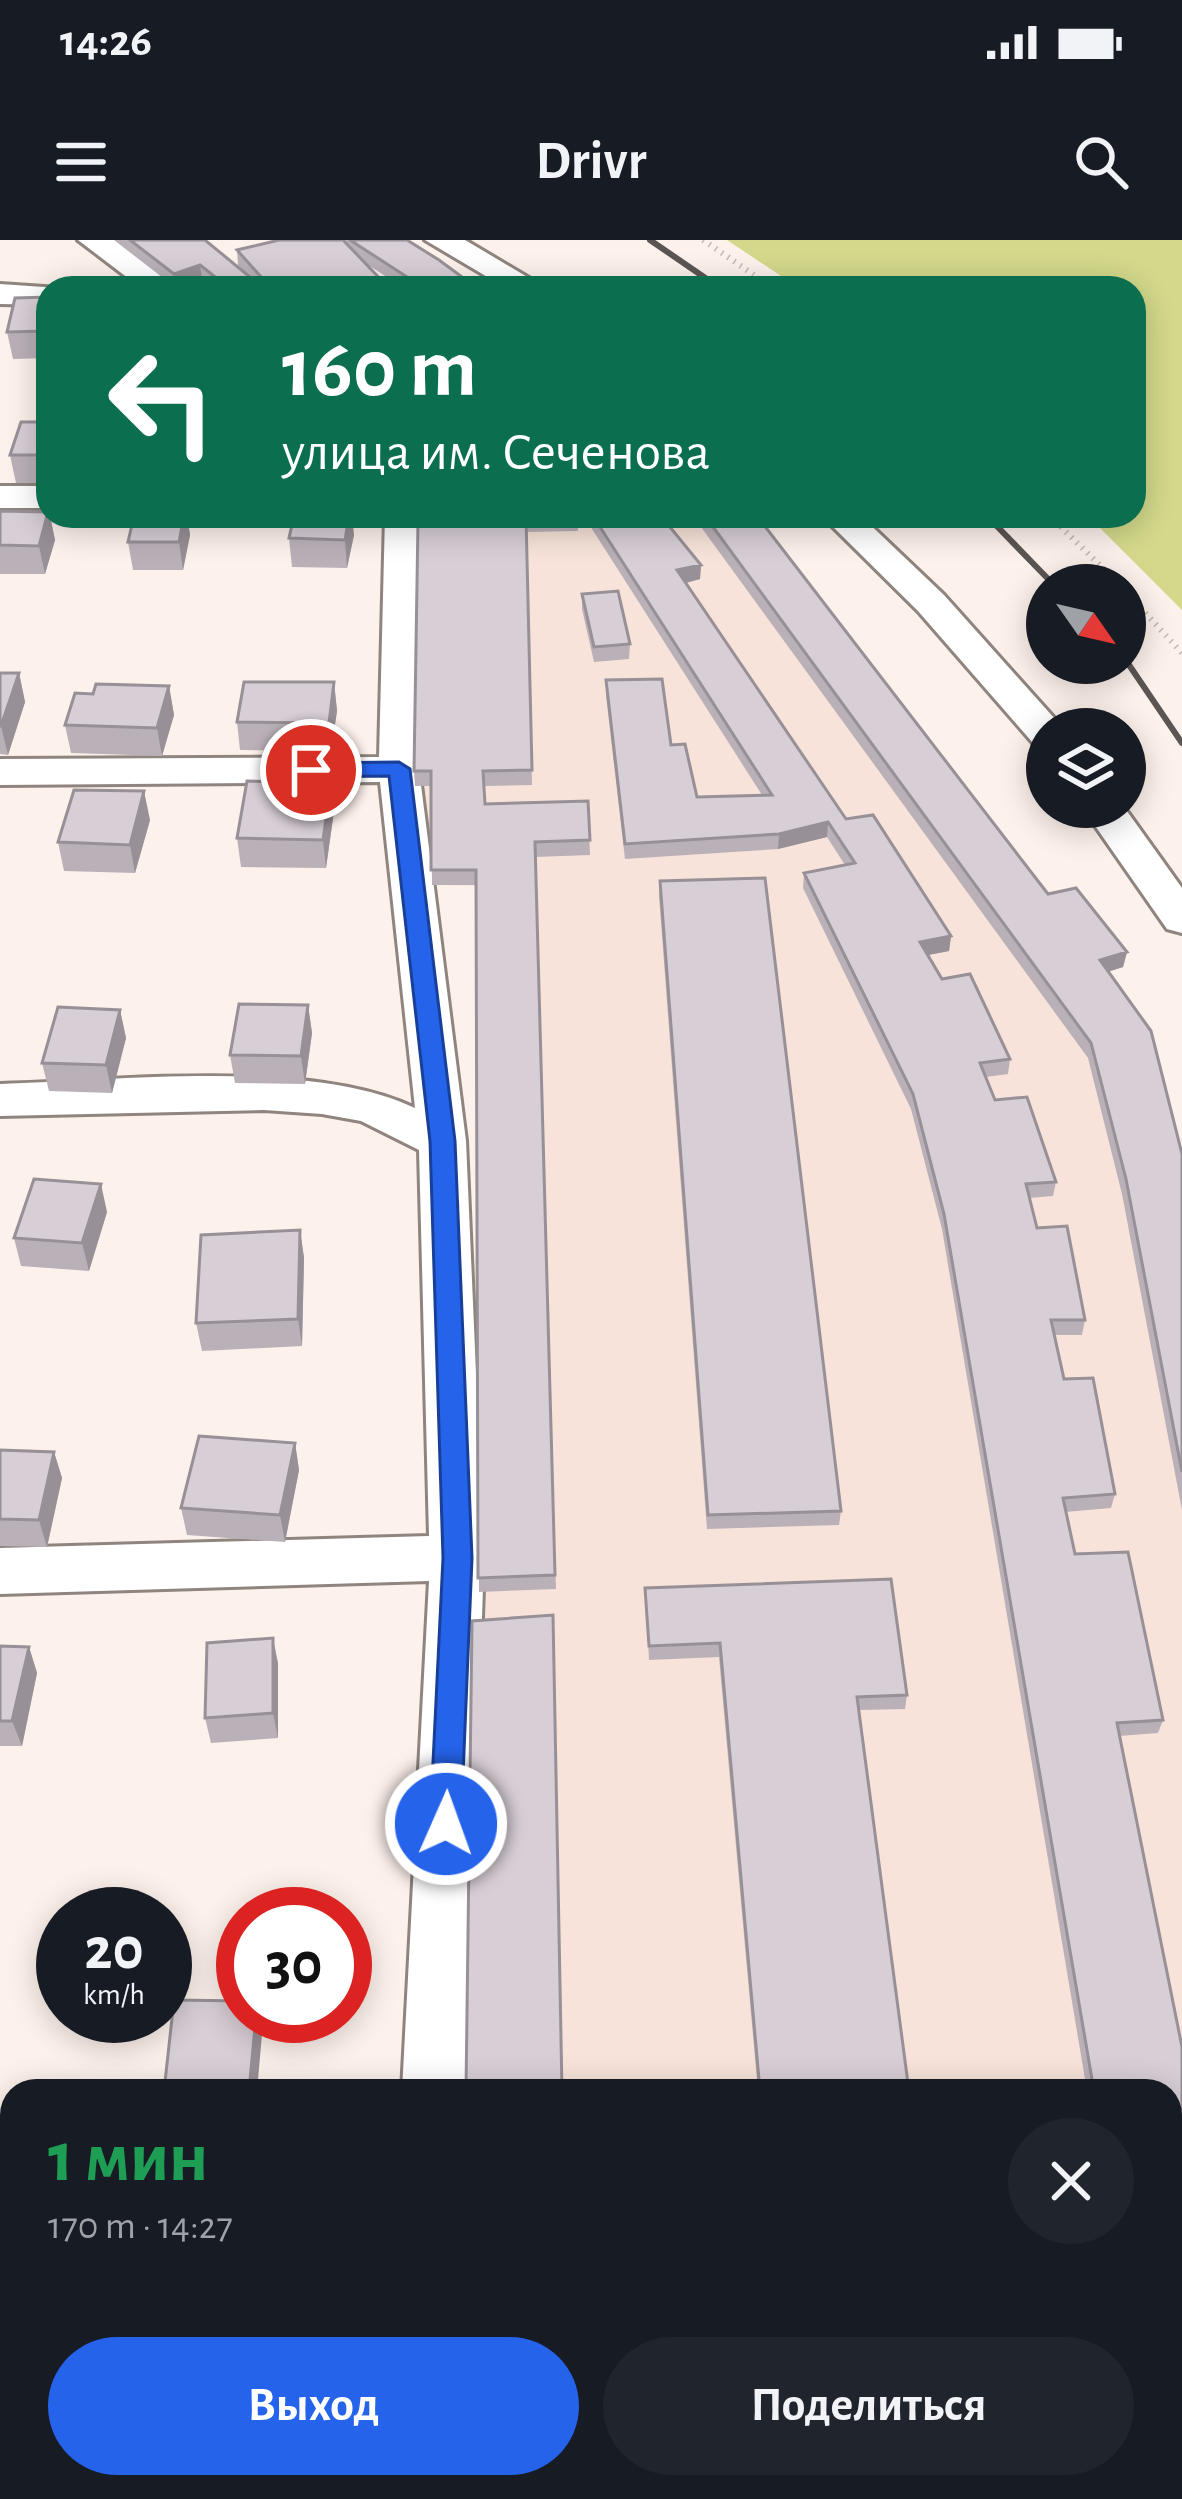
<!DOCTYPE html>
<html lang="ru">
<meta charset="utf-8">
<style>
:root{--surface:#171b24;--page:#20242c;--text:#f1f3f6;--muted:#9ea1a6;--accent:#2563eb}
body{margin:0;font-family:"Alegreya Sans",sans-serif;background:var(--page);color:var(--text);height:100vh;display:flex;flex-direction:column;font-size:45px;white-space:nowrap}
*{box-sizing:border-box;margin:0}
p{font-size:39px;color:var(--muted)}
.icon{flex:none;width:66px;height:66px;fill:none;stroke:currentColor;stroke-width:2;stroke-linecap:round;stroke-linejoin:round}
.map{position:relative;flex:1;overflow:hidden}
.details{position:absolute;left:0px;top:1839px;width:1182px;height:420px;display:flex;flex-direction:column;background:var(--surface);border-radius:36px 36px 0 0;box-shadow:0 6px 30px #0003}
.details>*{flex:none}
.banner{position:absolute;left:36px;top:36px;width:1110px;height:252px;border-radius:36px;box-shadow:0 6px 30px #0003;background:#0b6e4f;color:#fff;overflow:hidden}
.needle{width:78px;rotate:124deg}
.buttons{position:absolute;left:1026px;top:324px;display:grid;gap:24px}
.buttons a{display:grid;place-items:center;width:120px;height:120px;border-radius:50%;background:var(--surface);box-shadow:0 6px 30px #0003;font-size:60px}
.speed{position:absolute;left:36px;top:1647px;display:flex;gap:24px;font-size:60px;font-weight:700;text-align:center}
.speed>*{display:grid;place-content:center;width:156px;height:156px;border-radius:50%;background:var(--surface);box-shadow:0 6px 30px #0003;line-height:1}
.speed small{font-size:30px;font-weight:400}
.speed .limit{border:18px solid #d22;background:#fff;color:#111}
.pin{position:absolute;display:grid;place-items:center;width:102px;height:102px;color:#fff;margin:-51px;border:6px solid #fff;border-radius:50%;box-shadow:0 3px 12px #0007}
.me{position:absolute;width:132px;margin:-66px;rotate:2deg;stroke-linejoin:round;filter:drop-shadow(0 0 9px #0008)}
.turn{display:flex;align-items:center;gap:42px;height:252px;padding:0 48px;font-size:54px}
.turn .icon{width:156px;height:156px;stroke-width:2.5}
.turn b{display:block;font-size:84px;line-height:102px}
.round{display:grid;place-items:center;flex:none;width:126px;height:126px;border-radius:63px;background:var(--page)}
.head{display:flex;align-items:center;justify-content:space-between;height:204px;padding:0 48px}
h1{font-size:72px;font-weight:700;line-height:90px;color:#1e9e55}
.action{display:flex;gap:24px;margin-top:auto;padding:24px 48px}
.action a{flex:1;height:138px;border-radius:72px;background:var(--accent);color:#fff;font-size:48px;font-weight:700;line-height:138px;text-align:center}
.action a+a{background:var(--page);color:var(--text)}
.status{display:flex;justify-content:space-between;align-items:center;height:84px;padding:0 60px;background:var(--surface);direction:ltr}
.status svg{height:33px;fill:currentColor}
header{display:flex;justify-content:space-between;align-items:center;height:156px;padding:0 48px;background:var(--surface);font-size:54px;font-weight:700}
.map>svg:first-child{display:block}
.built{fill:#f7e3d9}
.green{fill:#d3d88b}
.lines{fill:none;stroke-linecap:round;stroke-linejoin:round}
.minor-casing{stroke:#8f847e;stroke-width:6}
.path{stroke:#c1b7b2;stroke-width:6;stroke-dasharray:1.5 6;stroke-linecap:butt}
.minor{fill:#fff;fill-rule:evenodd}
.rail{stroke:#5b5553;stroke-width:6}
.wall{fill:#bab1b8}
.shaded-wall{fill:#979096}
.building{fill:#d8ced6;stroke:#979096;stroke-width:3}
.route{fill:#2563eb;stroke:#184099;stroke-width:3}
</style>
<div class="status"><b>14:26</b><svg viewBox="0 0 49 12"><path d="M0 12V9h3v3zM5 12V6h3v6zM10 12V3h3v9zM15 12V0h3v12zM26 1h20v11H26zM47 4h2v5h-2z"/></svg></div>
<header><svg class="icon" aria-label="menu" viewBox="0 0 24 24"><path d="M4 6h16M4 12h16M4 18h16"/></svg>Drivr<svg class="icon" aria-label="search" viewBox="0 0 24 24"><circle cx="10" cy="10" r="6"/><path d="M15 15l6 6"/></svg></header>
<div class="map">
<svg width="1182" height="2259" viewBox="0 0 1182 2259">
<rect width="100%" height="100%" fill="#fdf1eb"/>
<path class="built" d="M440 276H745L1045 668 1073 663 1123 727 1098 735 1182 945V2259H464V2247H1170V1851H471L479 1352 477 646 432 645 415 546Z"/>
<path class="green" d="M727 0H1182V370L1088 276H1134V48H799Z"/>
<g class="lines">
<defs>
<path id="minor" d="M78 0H115L178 48H141Z
M425 0H465L546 48H506Z
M0 44 59 48H48V65L0 64Z
M0 246H48V268H0Z
M385 276H421L419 529 466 901 484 1318 466 1851H402L429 1341 0 1354V1308L429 1296 419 910 361 881 322 874 264 870 0 876V844C117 841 312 818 415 868L380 542 0 545V519L379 517Z
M822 276H861L944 355 1064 489H1047V506L1033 503 918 371Z
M1082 567H1124L1182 648V693L1167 689Z
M0 1891H12V1955H0Z
M394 2247H464V2259H394Z"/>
</defs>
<use href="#minor" class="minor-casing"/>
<path class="path" d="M703 0 773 48
M1050 276 1120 345
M1125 351 1182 413"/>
<use href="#minor" class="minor"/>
<path class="rail" d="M650 0 720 48
M987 276 1054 345
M1125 419 1182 503"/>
</g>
<path class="wall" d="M114 0H205L248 35 238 25 237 10 279 0H407L477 48H404L365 23 389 48H260L250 38 252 48H213L202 39 176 48Z
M48 57V118L13 119 7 92Z
M48 182V243H16L10 215Z
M0 271 50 276 55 300 45 334H0Z
M134 276H187L190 295 183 330H133L128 302Z
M578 276V291L527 292 532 545 483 546 485 564 588 561 590 615 535 617 556 1349 479 1352 476 645H432L431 546H415L414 531 440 279Z
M592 276H661L701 325 700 339 686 343 846 579 873 575 951 696 949 711 928 715 942 739 970 734 1010 819 1008 834 986 837 995 860 1027 857 1056 942 1053 956 1029 958 1037 988 1067 986 1085 1080 1082 1095H1054L1064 1139 1093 1138 1115 1254 1111 1268 1065 1272 1075 1314 1128 1312 1163 1480 1158 1493 1119 1496 1182 1807V2259H1156L1154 2247H1170V1851H1087L942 989 911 869 803 648 804 633 845 625 827 597 778 609 625 619 606 455V440L662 439 671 505 685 504 697 557 762 555 592 289Z
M693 276H757L1048 654 1127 712 1123 727 1108 732 1182 914V1270L1122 954 1088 818Z
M354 295 347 328 292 327 289 298Z
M582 354 630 404 629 419 594 422 582 369Z
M0 433H19L25 462 8 515 0 514Z
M334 442 337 471 331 511 240 510 237 482Z
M169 446 174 475 162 516 71 513 65 485 93 454Z
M334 571 326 628 241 627 237 598Z
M150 580 135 633 64 631 58 602Z
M660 641 841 1271 839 1285 707 1289 659 656Z
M308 765 312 793 305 844 235 843 230 815Z
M120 770 126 798 112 853 49 851 42 823Z
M107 972 89 1031 21 1026 14 998Z
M300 990 304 1018 302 1106 202 1111 196 1083Z
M295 1203 299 1230 285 1302 187 1295 181 1268Z
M0 1210 54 1212 62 1238 47 1307 0 1306Z
M645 1348 907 1455 905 1469 859 1470 909 1851H758L719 1417 649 1420Z
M0 1406 29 1407 37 1433 22 1506H0Z
M278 1423V1498L211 1503 205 1478Z"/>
<path class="shaded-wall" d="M200 25 202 39 176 48 174 34Z
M250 37 252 48H224V44Z
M48 276H50L55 300 45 334 39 306Z
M184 276H187L190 295 183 330 179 302Z
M349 276H352L354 295 347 328 345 300Z
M701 325 700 339 677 345V330Z
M19 433 25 462 8 515 1 486Z
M334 442 337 471 331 511 329 483Z
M169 446 174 475 162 516 157 488Z
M331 543 334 571 326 628 323 600Z
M144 551 150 580 135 633 130 605Z
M828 582 827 597 778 609 779 594Z
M951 696 949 711 918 717 920 702Z
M1127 712 1123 727 1097 735 1100 720Z
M308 765 312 793 305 844 301 816Z
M120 770 126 798 112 853 106 825Z
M101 944 107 972 89 1031 82 1003Z
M300 990 304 1018 302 1106 298 1079Z
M295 1203 299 1230 285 1302 280 1275Z
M54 1212 62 1238 47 1307 39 1280Z
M273 1398 278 1423V1498L273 1473Z
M29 1407 37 1433 22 1506 12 1481Z
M256 1776H261L263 1783 257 1851H249Z"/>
<path class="building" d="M130 0H205L250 37 224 44 200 25 174 34Z
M279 0H343L389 48H271L237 10Z
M350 0H407L439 20 477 48H424Z
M48 57V91L7 92 15 58Z
M21 182H48V215H10Z
M0 271 48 272 39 306 0 305Z
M134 276H184L179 302H128Z
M294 276H349L345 300 289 298Z
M440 276H578L526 277 532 530 483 531 485 564 588 561 590 600 535 602 555 1335 478 1338 476 630H431V531H414L418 281 440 279Z
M593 276H661L701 325 677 330 846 579 873 575 951 696 920 702 942 739 970 734 1010 819 980 823 995 860 1027 857 1056 942 1026 944 1037 988 1067 986 1085 1080H1051L1064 1139 1093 1138 1115 1254 1063 1258 1075 1314 1128 1312 1163 1480 1117 1483 1182 1807V2259H1164L1161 2247H1170V1851H1094L944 974 913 854 804 633 855 623 828 582 779 594 625 604 606 440 662 439 671 505 685 504 697 557 772 555Z
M705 276H757L1048 654 1076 648 1127 712 1100 720 1151 791 1182 914V1232L1126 939 1091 803Z
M618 351 630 404 594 407 582 354Z
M0 433H19L1 486H0Z
M244 442H334L329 483 237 482Z
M96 444 169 446 157 488 65 485 75 453 93 454Z
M247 541 331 543 323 600 237 598Z
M74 550 144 551 130 605 58 602Z
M765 638 841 1271 708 1275 660 641Z
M239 764 308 765 301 816 230 815Z
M58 767 120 770 106 825 42 823Z
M34 939 101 944 82 1003 14 998Z
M300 990 298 1079 196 1083 201 995Z
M199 1196 295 1203 280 1275 181 1268Z
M0 1210 54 1212 39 1280 0 1279Z
M891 1339 907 1455 857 1457 909 1851H760L720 1403 649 1406 645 1348Z
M553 1375 562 1851H466L472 1381Z
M273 1398V1473L205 1478 207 1403Z
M0 1406 29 1407 12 1481H0Z
M174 1760 243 1761V1776H256L249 1851H164Z
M461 2247H569L570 2259H461Z
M796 2247H961L962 2259H797Z"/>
<path class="route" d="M399 522 410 529 455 901 472 1318 461 1584 457 1594 446 1598 434 1594 430 1584 443 1318 430 901 389 536 311 537 300 530 311 523Z"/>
</svg>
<div class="buttons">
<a><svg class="needle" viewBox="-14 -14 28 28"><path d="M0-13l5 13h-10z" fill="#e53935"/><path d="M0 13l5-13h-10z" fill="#9ea1a6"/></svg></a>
<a><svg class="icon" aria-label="layers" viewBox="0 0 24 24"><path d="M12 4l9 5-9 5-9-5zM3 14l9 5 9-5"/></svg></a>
</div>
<div class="speed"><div>20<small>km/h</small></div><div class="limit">30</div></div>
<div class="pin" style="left:311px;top:530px;background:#d93025"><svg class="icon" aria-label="arrive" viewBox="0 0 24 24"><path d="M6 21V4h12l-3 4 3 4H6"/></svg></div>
<svg class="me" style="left:446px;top:1584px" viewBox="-20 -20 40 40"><circle r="17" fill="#2563eb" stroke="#fff" stroke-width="3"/><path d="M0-11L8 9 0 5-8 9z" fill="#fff"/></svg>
<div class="banner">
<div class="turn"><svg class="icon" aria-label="left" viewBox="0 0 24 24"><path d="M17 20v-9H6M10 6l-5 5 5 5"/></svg><div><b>160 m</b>улица им. Сеченова</div></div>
</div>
<section class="details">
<div class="head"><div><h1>1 мин</h1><p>170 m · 14:27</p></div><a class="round"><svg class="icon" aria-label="close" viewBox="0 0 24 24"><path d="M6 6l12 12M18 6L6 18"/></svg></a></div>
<div class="action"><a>Выход</a><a>Поделиться</a></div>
</section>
</div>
